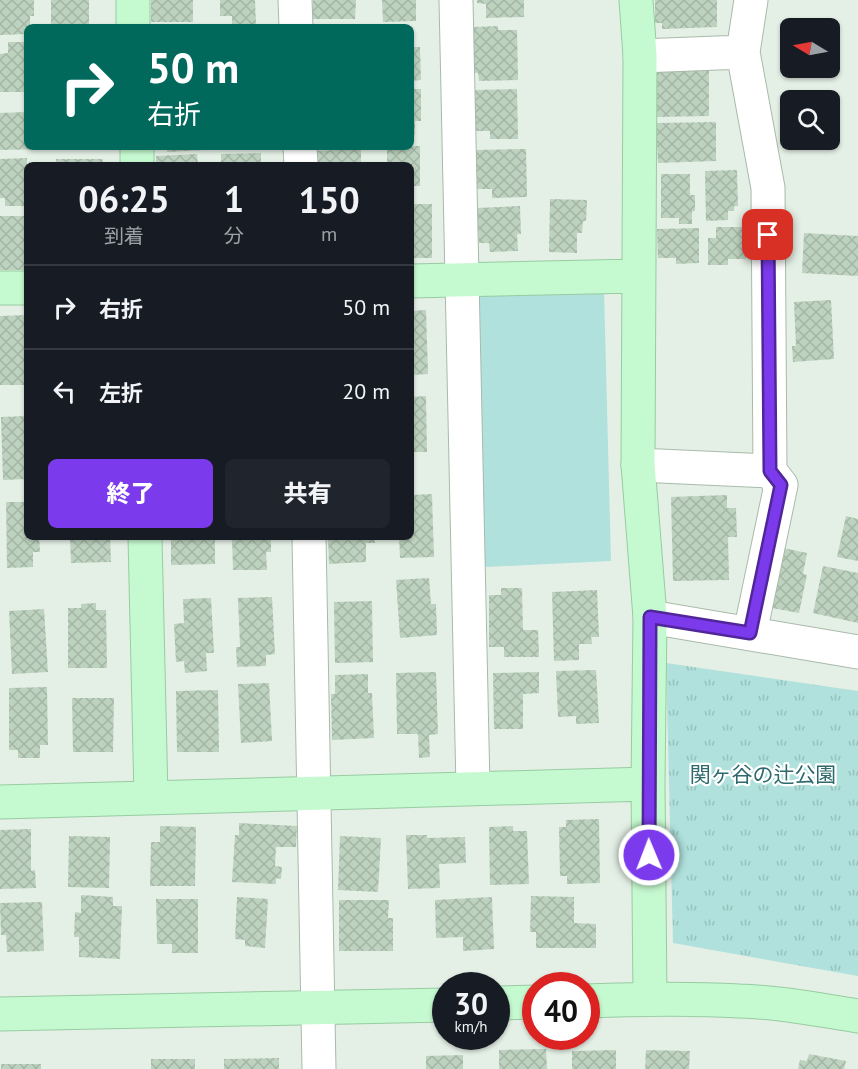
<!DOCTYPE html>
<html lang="ja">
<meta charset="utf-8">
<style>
:root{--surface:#171b24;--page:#20242c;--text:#f1f3f6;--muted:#9ea1a6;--line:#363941;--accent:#7c3aed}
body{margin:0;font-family:"PT Sans","Noto Sans JP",sans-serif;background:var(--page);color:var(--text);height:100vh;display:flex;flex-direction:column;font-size:22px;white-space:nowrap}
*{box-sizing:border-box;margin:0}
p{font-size:20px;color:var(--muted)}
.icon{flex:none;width:33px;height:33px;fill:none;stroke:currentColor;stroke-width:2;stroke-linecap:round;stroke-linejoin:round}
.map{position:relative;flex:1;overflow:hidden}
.sheet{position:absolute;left:24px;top:162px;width:390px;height:378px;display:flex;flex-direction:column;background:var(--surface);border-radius:9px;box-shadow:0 2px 4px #0004}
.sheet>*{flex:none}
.hud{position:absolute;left:24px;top:24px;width:390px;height:126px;border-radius:9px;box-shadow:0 2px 4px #0004;background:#00695c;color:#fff;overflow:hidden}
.needle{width:39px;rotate:280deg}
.buttons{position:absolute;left:780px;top:18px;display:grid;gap:12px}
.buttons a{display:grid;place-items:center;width:60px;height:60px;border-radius:9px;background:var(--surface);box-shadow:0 2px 4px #0004;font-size:30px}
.speed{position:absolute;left:432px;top:972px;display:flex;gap:12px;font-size:30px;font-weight:700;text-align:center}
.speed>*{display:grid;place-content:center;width:78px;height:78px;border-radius:50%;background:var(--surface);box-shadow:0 2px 4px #0004;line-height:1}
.speed small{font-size:15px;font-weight:400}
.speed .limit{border:9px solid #d22;background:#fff;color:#111}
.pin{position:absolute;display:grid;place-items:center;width:51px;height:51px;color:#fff;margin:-26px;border-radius:12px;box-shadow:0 3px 9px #0006}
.me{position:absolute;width:66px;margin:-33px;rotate:359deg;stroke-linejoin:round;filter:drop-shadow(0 0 4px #0008)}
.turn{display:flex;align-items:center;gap:21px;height:126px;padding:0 24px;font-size:27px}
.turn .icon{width:78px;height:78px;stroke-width:2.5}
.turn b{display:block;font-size:42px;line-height:51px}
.eta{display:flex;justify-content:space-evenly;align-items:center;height:102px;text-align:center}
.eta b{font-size:36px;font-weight:800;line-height:42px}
.action{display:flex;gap:12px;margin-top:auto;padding:12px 24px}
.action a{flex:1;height:69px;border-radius:9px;background:var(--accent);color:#fff;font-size:24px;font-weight:800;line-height:69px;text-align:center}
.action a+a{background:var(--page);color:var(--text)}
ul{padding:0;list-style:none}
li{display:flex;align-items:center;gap:18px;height:84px;padding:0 24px;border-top:2px solid var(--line)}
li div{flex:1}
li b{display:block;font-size:22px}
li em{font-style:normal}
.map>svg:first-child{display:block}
.grass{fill:url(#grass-tufts)}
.garden{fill:#b0e1dc}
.building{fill:url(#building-cross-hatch)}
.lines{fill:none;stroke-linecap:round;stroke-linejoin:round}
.street-casing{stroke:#a8baaa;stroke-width:35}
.secondary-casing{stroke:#97cca1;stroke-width:35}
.street{stroke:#fff;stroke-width:33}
.secondary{stroke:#c5f9cf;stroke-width:33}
.route-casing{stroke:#51269a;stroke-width:15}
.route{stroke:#7c3aed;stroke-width:10}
.labels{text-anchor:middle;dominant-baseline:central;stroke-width:4.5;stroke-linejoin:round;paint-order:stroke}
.park-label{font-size:21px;fill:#2e696d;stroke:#fff}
</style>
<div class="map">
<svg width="858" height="1069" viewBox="0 0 858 1069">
<defs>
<pattern id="grass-tufts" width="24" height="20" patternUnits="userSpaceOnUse" patternTransform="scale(1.5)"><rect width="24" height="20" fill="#b0e1dc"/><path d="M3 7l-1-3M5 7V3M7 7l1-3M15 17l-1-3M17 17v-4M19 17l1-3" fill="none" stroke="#98c2bd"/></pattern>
<pattern id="building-cross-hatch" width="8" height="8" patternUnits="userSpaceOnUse" patternTransform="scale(1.5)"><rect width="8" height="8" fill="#bed3bf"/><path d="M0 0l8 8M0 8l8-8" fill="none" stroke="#a4b6a5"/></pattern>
</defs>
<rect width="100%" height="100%" fill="#e4f0e6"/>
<path class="grass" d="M666 663 858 691V976L673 943Z"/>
<path class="garden" d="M485 291H604L611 561 486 567 482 562 472 308Z"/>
<path class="building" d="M0 0H34V16H30V27H27V34L0 35Z
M51 0H89V27H51Z
M151 0H193V22H151Z
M220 0H255L256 25H232V16H220Z
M313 0H356L355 19H312Z
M382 0H416V21L383 22Z
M477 0H524V17L486 18V4L477 3Z
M655 0H717V27L662 29V23H655Z
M498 26V30H517L518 80 479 81 478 73 470 72 469 53H474L473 27Z
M411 27H413L414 47H420L421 80 411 81Z
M8 42H27V92H0V54L8 53Z
M709 70V116L655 117V71Z
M411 89H421V121H415V135H411Z
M517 89 518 139H490V131H476V121L471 122 470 90Z
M27 112V147H52V149L0 150V113Z
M716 122V161L658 163 656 123Z
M411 146H420V186H411V165H387V147Z
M167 147H204V150L167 152Z
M361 149V165H316L315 151Z
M526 149 527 197 492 198V189H477L476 150Z
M261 153V165H221V154Z
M197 154 198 165H156V156Z
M27 158V206H5V198H0V159Z
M56 159H103L102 165H56Z
M737 170 738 206H734V211H728V220L706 221 705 171Z
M661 174H690V195H695V211H692V224H679V218H661Z
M550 199 587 200 586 221H583L582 233H577V253L549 252Z
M411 204H432V258H411Z
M520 206 521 234H517L518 251 490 252 489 243H479L477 208Z
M0 216H27V270H0Z
M716 227H746V259H728V265H708V238H716Z
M699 228V263L676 264V258H658L657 229Z
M804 233 858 236V276L802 273Z
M831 300 834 359 793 362 792 346H796L794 302Z
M426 310 428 374 411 375V311Z
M27 315V385H0V316Z
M426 396 427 452H411V397Z
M27 416V479L3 480 1 417Z
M432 494 434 557 400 558 399 537H411V495Z
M727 495V508H736L737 537H728L729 580 673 581 671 497Z
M6 502H27V537H39L40 552H33V567L7 568Z
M846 516 858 519V561L837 557Z
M70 537H110L111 562 71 563Z
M171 537H215V564L171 565Z
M232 537H271V552H266L267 570H233Z
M328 537H374L375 543H366V562L329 564Z
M783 548 807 553 803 574 807 575 799 613 772 608Z
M823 566 858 573V623L813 613Z
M429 578 431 604H436L437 635 400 638 396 580Z
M501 588H522L523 630H538L539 657H504V647H489V595H501Z
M597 590 599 637H591L592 644H579V660L554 661 552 592Z
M272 597 275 654 266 655V666L237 667 236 647H240L238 598Z
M211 598 214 653H206L207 671 185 673 184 661 176 662 174 624 184 623 183 599Z
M372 601 373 662 335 663 334 602Z
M96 603V610H106L107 668H68V608H81V604Z
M44 609 48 672 12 674 9 611Z
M596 670 599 723 576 724V716L558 717 556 671Z
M436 672 438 734 429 735 430 757 419 758 418 734H397L396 673Z
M539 672V693L523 694V729H494L493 673Z
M368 674V693H372L374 738 332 740 331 694H335V675Z
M269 683 272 741 241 743 238 684Z
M47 687 48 745H40V758H18V750H9V688Z
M218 690 219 752H177L176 691Z
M72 698H114L113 752H73Z
M599 819 600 883 567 884V876H560L559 827H566V820Z
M239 823 297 826 296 847H276L275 866 282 867 281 879 276 878V884L232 882 235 835H239Z
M160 826 196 827 195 886H150L151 842H160Z
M513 826V831H527L529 884 490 885 489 827Z
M31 829V871L35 870 36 888 0 889V830Z
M406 835H427V838L465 837 466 863 439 864 440 888 408 889Z
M69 836 110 837 109 888 68 887Z
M340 836 381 838 378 892 338 890Z
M81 895 113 897V906H122L120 959 79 957V937H74L75 912 81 913Z
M531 896 574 897V923L596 924V948H536V932H530Z
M237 897 268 899 265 948 245 946V940L235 939Z
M492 897 494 949 463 951V937L436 938 435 900Z
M156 899H198V953H172V944H157Z
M339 900H389L388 918H393V951H339Z
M42 902 44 951 7 952 6 935H1L0 903Z
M546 1049 547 1069H499V1050Z
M616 1050V1069H572V1051Z
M646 1050 690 1051 689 1069H645Z
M809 1054 846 1061 844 1069H798L800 1060 807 1061Z
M463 1055V1069H426V1056Z
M279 1058V1069H224V1059Z
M151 1059H195V1069H151Z
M1 1064H41V1069H1Z"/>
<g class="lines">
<defs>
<path id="street" d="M295 0 296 27
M456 0 473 788
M640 56 743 52
M300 147 301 165
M638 465 770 471 768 188 743 52 751 0
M309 537 319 1069
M650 617 858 652
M750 633 781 485 770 471"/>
<path id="secondary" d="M133 0V27
M636 0 640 56 638 465 650 617 648 784 650 999
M137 147V165
M411 281 638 276
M0 288H27
M145 537 151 797
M0 802 648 784
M586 1001C637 999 688 998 739 1001 779 1002 819 1010 858 1016
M496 1003 536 1002
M0 1014 446 1005"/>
</defs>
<use href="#street" class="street-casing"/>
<use href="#secondary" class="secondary-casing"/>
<use href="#street" class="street"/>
<use href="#secondary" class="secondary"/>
</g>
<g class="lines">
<defs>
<path id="route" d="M649 855 650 617 750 633 781 485 770 471 768 235"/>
</defs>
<use href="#route" class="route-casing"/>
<use href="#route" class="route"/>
</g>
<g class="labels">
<g class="park-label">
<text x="763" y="774">関ヶ谷の辻公園</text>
</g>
</g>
</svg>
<div class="buttons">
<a><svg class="needle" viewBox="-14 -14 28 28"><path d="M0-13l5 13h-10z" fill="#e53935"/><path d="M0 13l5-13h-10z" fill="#9ea1a6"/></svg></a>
<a><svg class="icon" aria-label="search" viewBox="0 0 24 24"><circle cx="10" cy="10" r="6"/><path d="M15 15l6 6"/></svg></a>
</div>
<div class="speed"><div>30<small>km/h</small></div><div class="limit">40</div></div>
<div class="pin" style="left:768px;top:235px;background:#d93025"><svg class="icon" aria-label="arrive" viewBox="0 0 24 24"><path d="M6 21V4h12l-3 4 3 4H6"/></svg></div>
<svg class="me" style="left:649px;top:855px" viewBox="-20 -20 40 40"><circle r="17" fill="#7c3aed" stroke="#fff" stroke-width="3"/><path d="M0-11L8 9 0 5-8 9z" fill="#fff"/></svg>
<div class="hud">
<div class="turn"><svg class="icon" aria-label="right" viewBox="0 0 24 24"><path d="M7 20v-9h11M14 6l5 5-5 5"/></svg><div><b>50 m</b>右折</div></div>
</div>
<section class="sheet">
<div class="eta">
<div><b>06:25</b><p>到着</p></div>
<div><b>1</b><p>分</p></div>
<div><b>150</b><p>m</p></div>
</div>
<ul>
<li><svg class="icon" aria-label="right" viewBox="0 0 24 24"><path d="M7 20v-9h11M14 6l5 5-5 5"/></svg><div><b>右折</b></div><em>50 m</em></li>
<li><svg class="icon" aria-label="left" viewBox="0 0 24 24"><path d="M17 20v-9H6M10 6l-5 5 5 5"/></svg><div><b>左折</b></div><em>20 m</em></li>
</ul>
<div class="action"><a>終了</a><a>共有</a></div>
</section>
</div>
